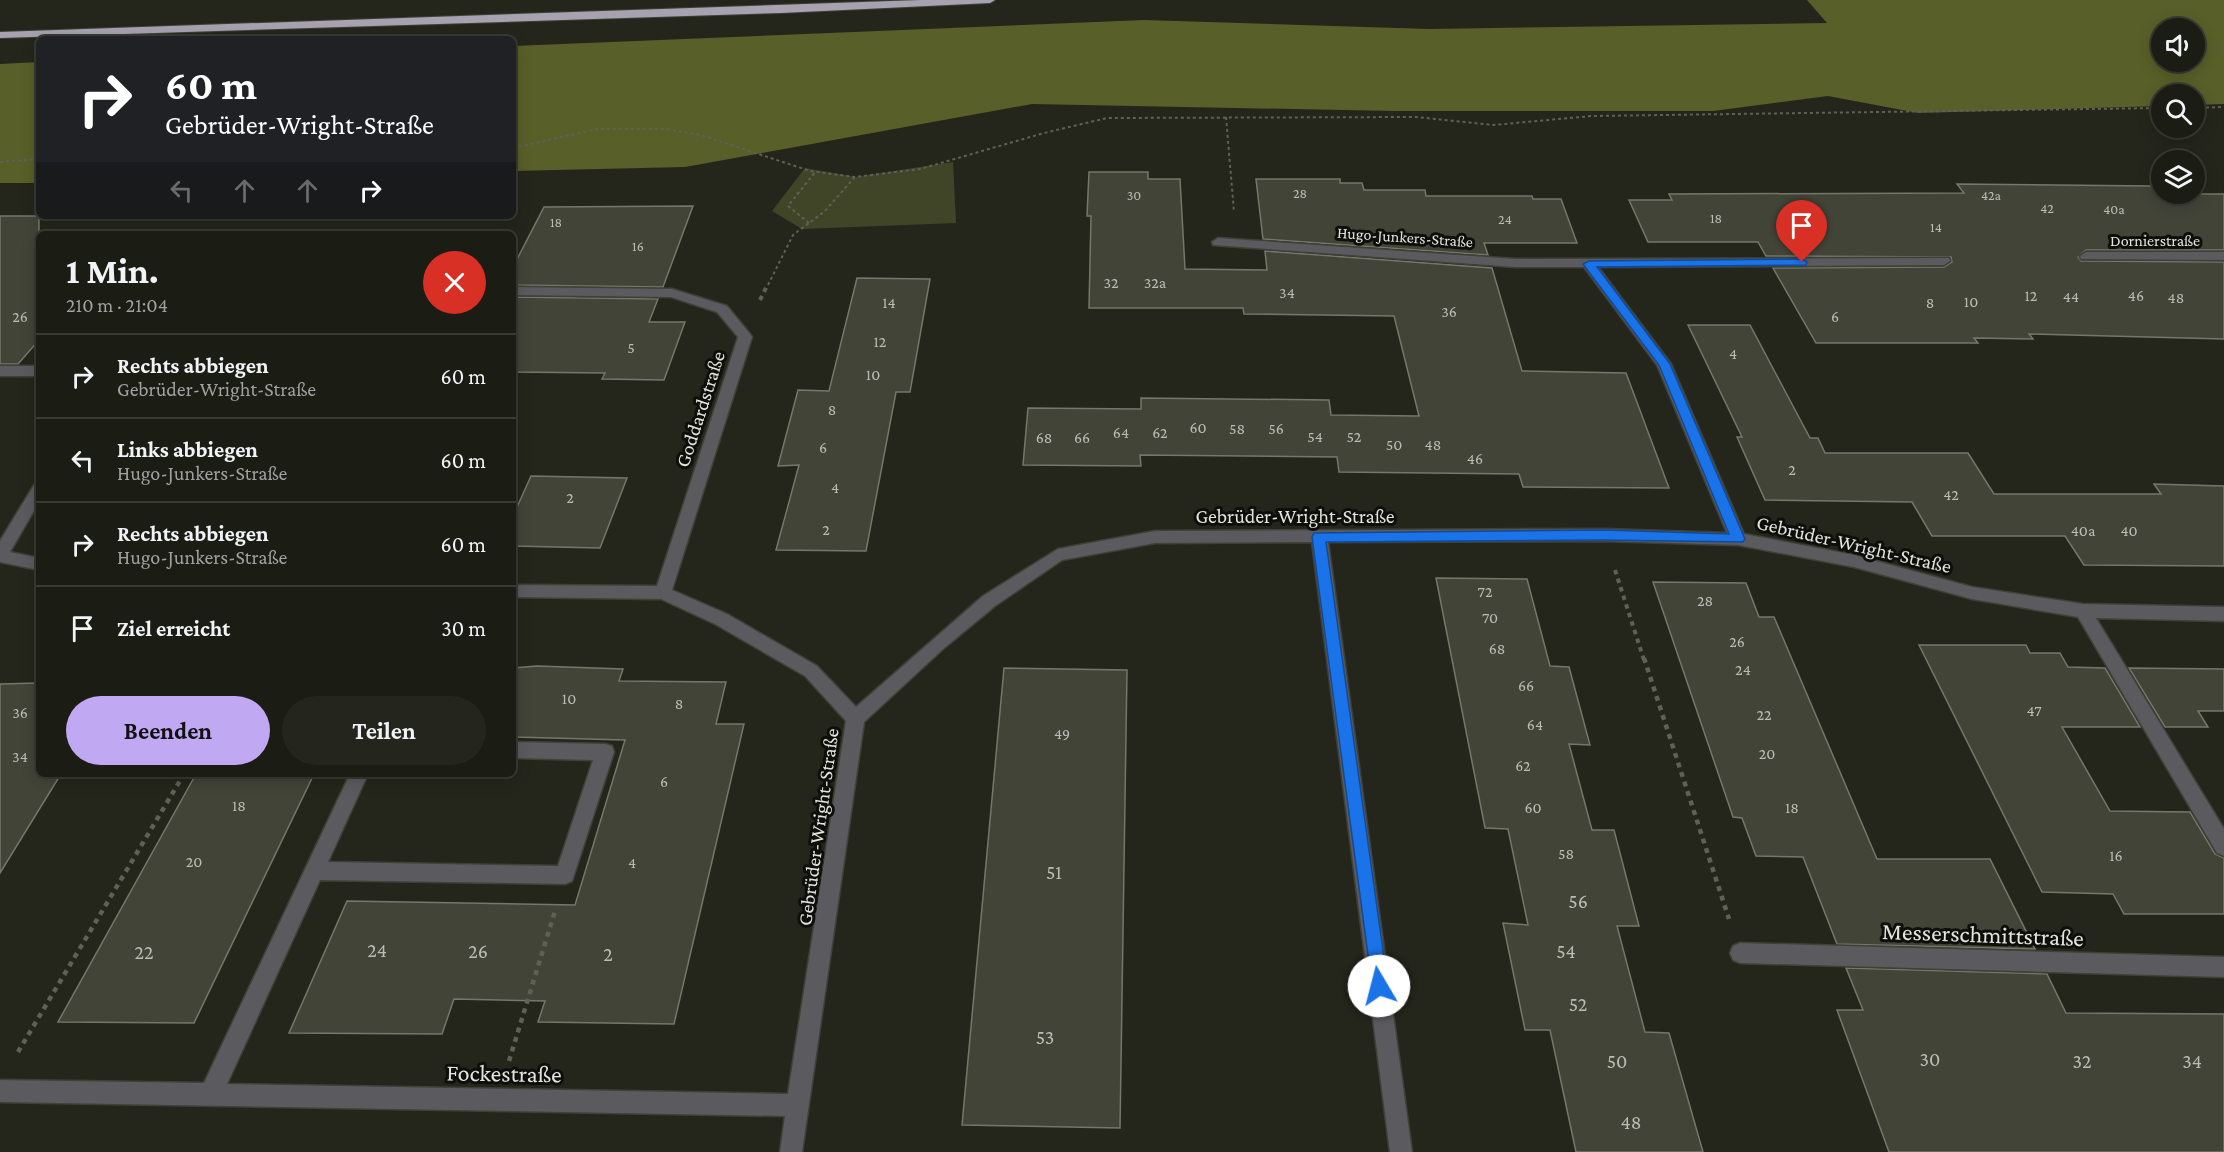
<!DOCTYPE html>
<html lang="de">
<meta charset="utf-8">
<style>
:root{--surface:#1b1c14;--page:#24251d;--text:#f1f3f6;--muted:#a0a1a0;--line:#393a34;--accent:#c1a8f3}
body{margin:0;font-family:"Crimson Pro",serif;background:var(--page);color:var(--text);height:100vh;display:flex;flex-direction:column;font-size:22px;white-space:nowrap}
*{box-sizing:border-box;margin:0}
p{font-size:20px;color:var(--muted)}
.icon{flex:none;width:33px;height:33px;fill:none;stroke:currentColor;stroke-width:2;stroke-linecap:round;stroke-linejoin:round}
.map{position:relative;flex:1;overflow:hidden}
.sheet{position:absolute;left:36px;top:231px;width:480px;height:546px;display:flex;flex-direction:column;background:var(--surface);border-radius:9px;box-shadow:0 3px 15px #0003,0 0 0 2px var(--line)}
.sheet>*{flex:none}
.hud{position:absolute;left:36px;top:36px;width:480px;height:183px;border-radius:9px;box-shadow:0 3px 15px #0003,0 0 0 2px var(--line);background:#202124;color:#fff;overflow:hidden}
.fabs{position:absolute;left:2151px;top:18px;display:grid;gap:12px}
.fabs a{display:grid;place-items:center;width:54px;height:54px;border-radius:50%;background:var(--surface);box-shadow:0 3px 15px #0003,0 0 0 2px var(--line);font-size:30px}
.pin{position:absolute;display:grid;place-items:center;width:51px;height:51px;color:#fff;margin:-62px -26px;border-radius:50% 50% 50% 0;rotate:-45deg;box-shadow:0 0 6px #0007}
.pin .icon{rotate:45deg}
.me{position:absolute;width:66px;margin:-33px;rotate:352deg;stroke-linejoin:round;filter:drop-shadow(0 0 4px #0008)}
.turn{display:flex;align-items:center;gap:21px;height:126px;padding:0 30px;font-size:27px}
.turn .icon{width:78px;height:78px;stroke-width:2.5}
.turn b{display:block;font-size:42px;line-height:51px}
.lanes{display:flex;align-items:center;height:57px;padding:0 30px;background:#0003;justify-content:center;gap:30px;direction:ltr}
.lanes .off{opacity:.35}
.round{display:grid;place-items:center;flex:none;width:63px;height:63px;border-radius:32px;background:var(--page)}
.summary{display:flex;align-items:center;justify-content:space-between;height:102px;padding:0 30px}
h1{font-size:36px;font-weight:700;line-height:45px}
.cta{display:flex;gap:12px;margin-top:auto;padding:12px 30px}
.cta a{flex:1;height:69px;border-radius:36px;background:var(--accent);color:#111;font-size:24px;font-weight:700;line-height:69px;text-align:center}
.cta a+a{background:var(--page);color:var(--text)}
ul{padding:0;list-style:none}
li{display:flex;align-items:center;gap:18px;height:84px;padding:0 30px;border-top:2px solid var(--line)}
li div{flex:1}
li b{display:block;font-size:22px}
li em{font-style:normal}
.map>svg:first-child{display:block}
.green{fill:#414527}
.forest{fill:#585f28;fill-rule:evenodd}
.building{fill:#424438;stroke:#747769;stroke-width:1.5}
.lines{fill:none;stroke-linecap:round;stroke-linejoin:round}
.minor-casing{stroke:#3f4136;stroke-width:3}
.motorway-casing{stroke:#3f4136;stroke-width:2}
.path-far2{stroke:#5f6157;stroke-width:2;stroke-dasharray:3 3;stroke-linecap:butt}
.path-far1{stroke:#5f6157;stroke-width:4;stroke-dasharray:4.5 4.5;stroke-linecap:butt}
.path{stroke:#5f6157;stroke-width:4.5;stroke-dasharray:5 5;stroke-linecap:butt}
.minor{fill:#5b5a5f;fill-rule:evenodd}
.motorway{fill:#a6a2b0;fill-rule:evenodd}
.route{fill:#1a73e8;stroke:#114b97;stroke-width:1.5}
.labels{text-anchor:middle;dominant-baseline:central;stroke-width:6;stroke-linejoin:round;paint-order:stroke}
.far-number-label{font-size:14px;fill:#bbbcb4}
.far-street-label{font-size:16px;fill:#e3e4dd;stroke:#0e0e0a}
.number-label{font-size:16px;fill:#bbbcb4}
.street-label{font-size:20px;fill:#e3e4dd;stroke:#0e0e0a}
.near-number-label{font-size:20px;fill:#bbbcb4}
.near-street-label{font-size:24px;fill:#e3e4dd;stroke:#0e0e0a}
</style>
<div class="map">
<svg width="2224" height="1152" viewBox="0 0 2224 1152">
<rect width="100%" height="100%" fill="#24261b"/>
<path class="green" d="M953 162 956 223 802 229 772 211 805 168 855 177Z"/>
<path class="forest" d="M1807 0H2224V104L2195 105 2194 94H2162L2161 106 1918 113 1828 96 1713 111H1393L1032 104 685 167 513 171V46L1144 20 1429 29 1827 23ZM2162 28H2194V62H2162Z
M39 62V183H0V64Z"/>
<path class="building" d="M1089 172H1148V179H1180L1185 269 1267 270 1265 251 1492 268 1522 371 1626 373 1669 488 1523 487 1519 474 1339 472 1337 457 1140 455 1141 466 1023 465 1028 408 1141 409V398L1329 400 1331 415 1419 416 1394 316 1244 314 1243 308H1089L1091 216H1087Z
M1256 179H1340V183H1362L1364 190H1425L1426 196H1532L1533 199H1561L1577 243H1484L1488 255 1263 239Z
M1957 184 2151 186 2158 194H2224V250H2086L2078 257 2081 261 2224 262V339L2029 334 2033 339 1974 338 1978 343H1816L1773 268 1944 267 1952 262 1951 257 1766 256 1758 242H1648L1629 200H1672L1669 194 1964 193Z
M693 206 663 287 513 285V267L544 207Z
M0 216H39V340L18 364H0Z
M857 278 930 279 910 392H896L866 551 776 550 799 465 778 466 798 390 829 391Z
M513 297 658 299 649 322H685L664 380 602 379 605 373 513 372Z
M1688 325H1750L1810 438H1818L1825 453H1968L1994 494H2161L2154 484 2224 486V566L2084 565 2065 536H1932L1912 502 1765 500 1737 437H1742Z
M531 476 627 478 600 548 513 546V516Z
M1436 578 1527 579 1550 666 1569 667 1590 745 1569 744 1592 830H1614L1639 926H1617L1645 1032 1669 1033 1703 1152H1576L1550 1030H1525L1503 923 1528 925 1508 829 1485 828Z
M1653 582 1746 583 1759 617H1774L1877 859H1990L2035 949 1837 944 1803 857 1756 856 1742 818 1733 817Z
M1919 645H2026L2030 653H2060L2068 667 2105 668 2140 727H2062L2110 811 2190 812 2215 854 2224 858V914H2124L2113 894 2042 892Z
M537 666 623 669 619 681 726 682 716 724H744L674 1024 538 1022 545 1001 454 999 442 1034 289 1033 347 901 575 905 625 740 513 737V668Z
M1004 668 1127 670 1120 1128 962 1125Z
M2129 668 2224 669V711H2198L2208 727H2165Z
M39 683V774H61L0 873V684Z
M196 774H314L194 1023 58 1022Z
M1846 968 2047 974 2066 1013 2224 1014V1152H1889L1837 1010H1863Z"/>
<g class="lines">
<defs>
<path id="minor" d="M1218 238 1515 259 1949 258 1950 261 1944 265 1598 267 1671 364 1744 534 1854 555 1972 587 2083 604 2224 607V621L2096 618 2224 829V856L2217 853 2078 617 1972 599 1854 567 1738 545 1604 541 1328 542 1412 1152H1390L1312 542 1155 543 1062 560 995 606 943 649 864 722 802 1152H780L785 1116 0 1102V1080L204 1083 350 774H368L328 862 558 866 593 760 513 758V742L605 744 612 746 614 752 572 881 565 884 320 880 227 1084 788 1094 846 721 805 676 715 624 661 599 513 597V585L657 586 738 337 717 312 671 297 513 295V287L672 289 727 306 750 334 752 337 672 590 727 614 817 666 856 707 983 596 1058 549 1155 531 1604 529 1727 533 1657 365 1584 267H1515L1213 245 1212 242Z
M2086 252H2224V260L2081 259 2080 256Z
M0 366H39V376H0Z
M39 483V502L10 552 39 558V570L0 562V541L34 485Z
M1740 943 2224 957V977L1740 963 1733 960 1730 953 1733 946Z"/>
<path id="motorway" d="M921 0H995L990 3 781 13 0 38V32Z"/>
</defs>
<use href="#minor" class="minor-casing"/>
<use href="#motorway" class="motorway-casing"/>
<path class="path-far2" d="M2194 108 2224 107
M1226 117 1234 212
M513 148 597 129H666L701 135 810 171 855 177 920 169 1044 133 1107 118 1416 117 1493 125 1592 116 2162 108
M0 162 39 159
M809 223 788 206 816 171
M768 285 793 235 825 211 854 178"/>
<path class="path-far1" d="M760 300 768 284
M1615 570 1644 660"/>
<path class="path" d="M1644 658 1729 919
M18 1052 184 774
M509 1061 555 911"/>
<use href="#minor" class="minor"/>
<use href="#motorway" class="motorway"/>
</g>
<path class="route" d="M1802 259 1807 262 1806 265 1597 267 1670 364 1745 539 1743 542 1604 540 1326 542 1388 986 1385 992 1379 995 1373 992 1312 537 1314 533 1604 530 1729 534 1659 365 1583 264 1589 261Z"/>
<g class="labels">
<g class="far-number-label">
<text x="1300" y="193">28</text>
<text x="1134" y="195">30</text>
<text x="1991" y="195">42a</text>
<text x="2047" y="208">42</text>
<text x="2114" y="209">40a</text>
<text x="1716" y="218">18</text>
<text x="1505" y="219">24</text>
<text x="556" y="222">18</text>
<text x="1936" y="227">14</text>
<text x="638" y="246">16</text>
</g>
<g class="far-street-label">
<text transform="translate(1405 237) rotate(4)">Hugo-Junkers-Straße</text>
<text x="2155" y="240">Dornierstraße</text>
</g>
<g class="number-label">
<text x="1111" y="282">32</text>
<text x="1155" y="282">32a</text>
<text x="1287" y="292">34</text>
<text x="2031" y="295">12</text>
<text x="2136" y="295">46</text>
<text x="2071" y="296">44</text>
<text x="2176" y="297">48</text>
<text x="1971" y="301">10</text>
<text x="889" y="302">14</text>
<text x="1930" y="302">8</text>
<text x="1449" y="311">36</text>
<text x="20" y="316">26</text>
<text x="1835" y="316">6</text>
<text x="880" y="341">12</text>
<text x="631" y="347">5</text>
<text x="1733" y="353">4</text>
<text x="873" y="374">10</text>
<text x="832" y="409">8</text>
<text x="1198" y="427">60</text>
<text x="1237" y="428">58</text>
<text x="1276" y="428">56</text>
<text x="1121" y="432">64</text>
<text x="1160" y="432">62</text>
<text x="1315" y="436">54</text>
<text x="1354" y="436">52</text>
<text x="1044" y="437">68</text>
<text x="1082" y="437">66</text>
<text x="1394" y="444">50</text>
<text x="1433" y="444">48</text>
<text x="823" y="447">6</text>
<text x="1475" y="458">46</text>
<text x="1792" y="469">2</text>
<text x="835" y="487">4</text>
<text x="1951" y="494">42</text>
<text x="570" y="497">2</text>
<text x="826" y="529">2</text>
<text x="2083" y="530">40a</text>
<text x="2129" y="530">40</text>
<text x="1485" y="591">72</text>
<text x="1705" y="600">28</text>
<text x="1490" y="617">70</text>
<text x="1737" y="641">26</text>
<text x="1497" y="648">68</text>
<text x="1743" y="669">24</text>
<text x="1526" y="685">66</text>
<text x="569" y="698">10</text>
<text x="679" y="703">8</text>
<text x="2034" y="710">47</text>
<text x="20" y="712">36</text>
<text x="1764" y="714">22</text>
<text x="1535" y="724">64</text>
<text x="1062" y="733">49</text>
<text x="1767" y="753">20</text>
<text x="20" y="756">34</text>
<text x="1523" y="765">62</text>
<text x="664" y="781">6</text>
<text x="239" y="805">18</text>
<text x="1533" y="807">60</text>
<text x="1792" y="807">18</text>
<text x="1566" y="853">58</text>
<text x="2116" y="855">16</text>
<text x="194" y="861">20</text>
<text x="632" y="862">4</text>
</g>
<g class="street-label">
<text transform="translate(700 409) rotate(-72)">Goddardstraße</text>
<text x="1295" y="516">Gebrüder-Wright-Straße</text>
<text transform="translate(1854 544) rotate(13)">Gebrüder-Wright-Straße</text>
<text transform="translate(818 827) rotate(-82)">Gebrüder-Wright-Straße</text>
</g>
<g class="near-number-label">
<text x="1054" y="872">51</text>
<text x="1578" y="901">56</text>
<text x="377" y="950">24</text>
<text x="478" y="951">26</text>
<text x="1566" y="951">54</text>
<text x="144" y="952">22</text>
<text x="608" y="954">2</text>
<text x="1578" y="1004">52</text>
<text x="1045" y="1037">53</text>
<text x="1930" y="1059">30</text>
<text x="1617" y="1061">50</text>
<text x="2082" y="1061">32</text>
<text x="2192" y="1061">34</text>
<text x="1631" y="1122">48</text>
</g>
<g class="near-street-label">
<text transform="translate(1983 934) rotate(2)">Messerschmittstraße</text>
<text transform="translate(504 1073) rotate(1)">Fockestraße</text>
</g>
</g>
</svg>
<div class="fabs">
<a><svg class="icon" aria-label="sound" viewBox="0 0 24 24"><path d="M4 9h4l5-4v14l-5-4H4zM17 9q2 3 0 6"/></svg></a>
<a><svg class="icon" aria-label="search" viewBox="0 0 24 24"><circle cx="10" cy="10" r="6"/><path d="M15 15l6 6"/></svg></a>
<a><svg class="icon" aria-label="layers" viewBox="0 0 24 24"><path d="M12 4l9 5-9 5-9-5zM3 14l9 5 9-5"/></svg></a>
</div>
<div class="pin" style="left:1802px;top:262px;background:#d93025"><svg class="icon" aria-label="arrive" viewBox="0 0 24 24"><path d="M6 21V4h12l-3 4 3 4H6"/></svg></div>
<svg class="me" style="left:1379px;top:986px" viewBox="-20 -20 40 40"><circle r="19" fill="#fff"/><path d="M0-13L10 11 0 6-10 11z" fill="#1a73e8"/></svg>
<div class="hud">
<div class="turn"><svg class="icon" aria-label="right" viewBox="0 0 24 24"><path d="M7 20v-9h11M14 6l5 5-5 5"/></svg><div><b>60 m</b>Gebrüder-Wright-Straße</div></div>
<div class="lanes"><svg class="icon off" aria-label="left" viewBox="0 0 24 24"><path d="M17 20v-9H6M10 6l-5 5 5 5"/></svg><svg class="icon off" aria-label="ahead" viewBox="0 0 24 24"><path d="M12 20V5M6 11l6-6 6 6"/></svg><svg class="icon off" aria-label="ahead" viewBox="0 0 24 24"><path d="M12 20V5M6 11l6-6 6 6"/></svg><svg class="icon" aria-label="right" viewBox="0 0 24 24"><path d="M7 20v-9h11M14 6l5 5-5 5"/></svg></div>
</div>
<section class="sheet">
<div class="summary"><div><h1>1 Min.</h1><p>210 m · 21:04</p></div><a class="round" style="background:#d93025;color:#fff"><svg class="icon" aria-label="close" viewBox="0 0 24 24"><path d="M6 6l12 12M18 6L6 18"/></svg></a></div>
<ul>
<li><svg class="icon" aria-label="right" viewBox="0 0 24 24"><path d="M7 20v-9h11M14 6l5 5-5 5"/></svg><div><b>Rechts abbiegen</b><p>Gebrüder-Wright-Straße</p></div><em>60 m</em></li>
<li><svg class="icon" aria-label="left" viewBox="0 0 24 24"><path d="M17 20v-9H6M10 6l-5 5 5 5"/></svg><div><b>Links abbiegen</b><p>Hugo-Junkers-Straße</p></div><em>60 m</em></li>
<li><svg class="icon" aria-label="right" viewBox="0 0 24 24"><path d="M7 20v-9h11M14 6l5 5-5 5"/></svg><div><b>Rechts abbiegen</b><p>Hugo-Junkers-Straße</p></div><em>60 m</em></li>
<li><svg class="icon" aria-label="arrive" viewBox="0 0 24 24"><path d="M6 21V4h12l-3 4 3 4H6"/></svg><div><b>Ziel erreicht</b></div><em>30 m</em></li>
</ul>
<div class="cta"><a>Beenden</a><a>Teilen</a></div>
</section>
</div>
